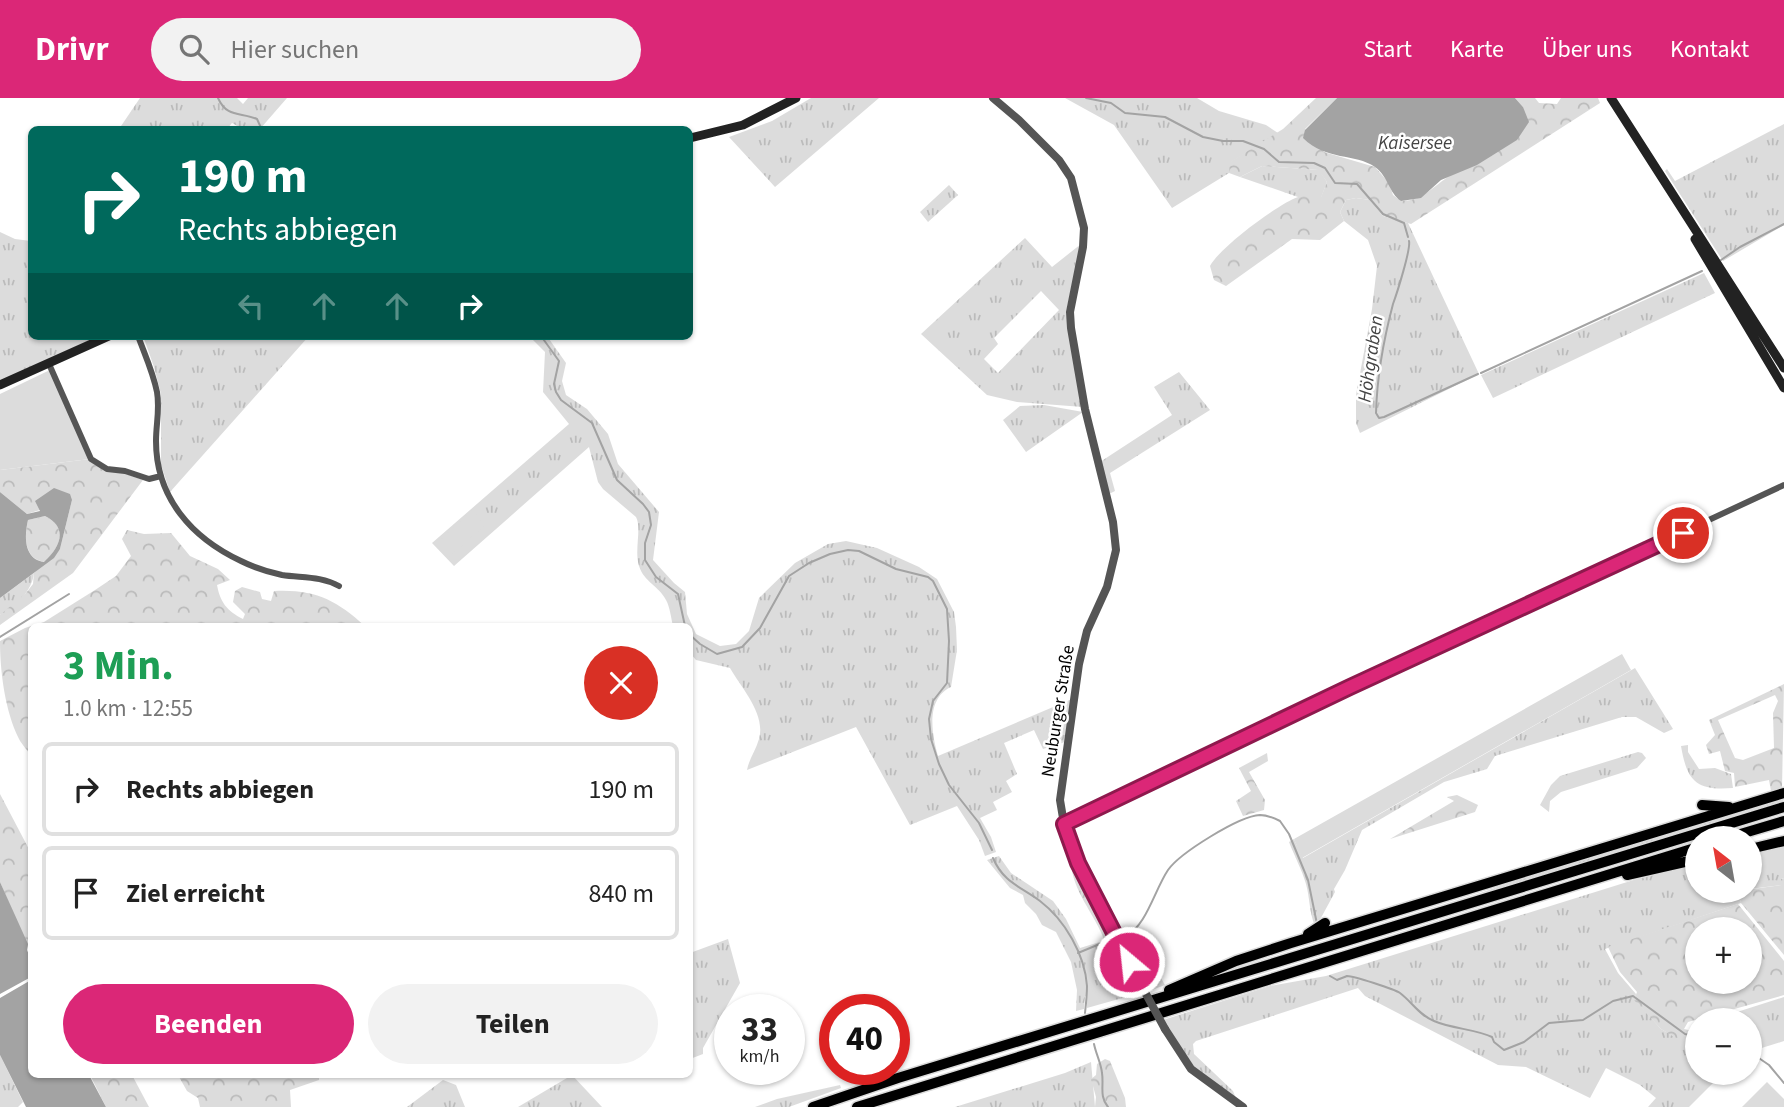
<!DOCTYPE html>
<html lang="de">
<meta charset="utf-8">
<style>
:root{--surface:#fff;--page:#f2f2f2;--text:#222;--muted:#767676;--line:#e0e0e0;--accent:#db2777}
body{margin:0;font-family:"Source Sans 3",sans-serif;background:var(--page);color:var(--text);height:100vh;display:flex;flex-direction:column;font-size:26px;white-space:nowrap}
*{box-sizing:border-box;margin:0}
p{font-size:23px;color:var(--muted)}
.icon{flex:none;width:38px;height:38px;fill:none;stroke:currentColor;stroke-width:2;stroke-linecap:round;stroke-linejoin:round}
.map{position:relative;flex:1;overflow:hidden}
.panel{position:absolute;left:28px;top:525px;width:665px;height:455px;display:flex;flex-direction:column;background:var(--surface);border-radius:10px;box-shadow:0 2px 5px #0004}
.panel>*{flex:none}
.guide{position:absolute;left:28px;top:28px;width:665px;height:214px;border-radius:10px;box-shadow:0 2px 5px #0004;background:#00695c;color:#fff;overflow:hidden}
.needle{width:46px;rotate:329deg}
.controls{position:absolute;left:1685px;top:728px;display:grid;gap:14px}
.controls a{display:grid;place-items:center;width:77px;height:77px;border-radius:50%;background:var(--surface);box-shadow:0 2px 5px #0004;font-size:35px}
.speed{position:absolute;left:714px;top:896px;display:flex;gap:14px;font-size:35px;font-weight:700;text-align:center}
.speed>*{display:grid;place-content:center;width:91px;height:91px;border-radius:50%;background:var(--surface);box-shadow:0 2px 5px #0004;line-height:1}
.speed small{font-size:18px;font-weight:400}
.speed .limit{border:10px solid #d22;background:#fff;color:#111}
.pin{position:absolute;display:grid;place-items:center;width:60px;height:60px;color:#fff;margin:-30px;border:4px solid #fff;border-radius:50%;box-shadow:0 2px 7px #0007}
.me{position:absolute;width:77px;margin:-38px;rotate:332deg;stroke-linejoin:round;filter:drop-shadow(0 0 5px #0008)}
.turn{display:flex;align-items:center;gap:24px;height:147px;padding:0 35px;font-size:32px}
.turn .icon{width:91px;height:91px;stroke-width:2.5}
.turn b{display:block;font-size:49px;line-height:60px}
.lanes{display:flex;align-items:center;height:66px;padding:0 35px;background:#0003;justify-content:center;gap:35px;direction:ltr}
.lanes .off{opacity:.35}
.round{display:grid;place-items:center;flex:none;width:74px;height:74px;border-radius:37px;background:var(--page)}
.summary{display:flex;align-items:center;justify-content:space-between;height:119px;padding:0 35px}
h1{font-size:42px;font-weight:700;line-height:52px;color:#1e9e55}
.button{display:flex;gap:14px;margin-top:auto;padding:14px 35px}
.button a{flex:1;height:80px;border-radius:42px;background:var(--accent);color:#fff;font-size:28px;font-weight:700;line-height:80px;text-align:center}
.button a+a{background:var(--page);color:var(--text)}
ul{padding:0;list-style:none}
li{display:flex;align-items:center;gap:21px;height:94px;margin:0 14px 10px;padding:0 21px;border:4px solid var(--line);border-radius:10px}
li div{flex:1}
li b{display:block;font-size:26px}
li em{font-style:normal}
header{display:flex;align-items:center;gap:42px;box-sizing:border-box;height:98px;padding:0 35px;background:var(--accent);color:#fff}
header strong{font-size:33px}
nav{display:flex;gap:38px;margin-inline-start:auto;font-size:24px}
.search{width:490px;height:63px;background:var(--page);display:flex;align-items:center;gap:18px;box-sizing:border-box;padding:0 24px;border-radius:38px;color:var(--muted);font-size:26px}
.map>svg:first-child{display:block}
.grass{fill:url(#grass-tufts);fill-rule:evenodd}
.forest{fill:url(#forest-crowns);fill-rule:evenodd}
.garden{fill:#dcdcdc}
.water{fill:#a3a3a3;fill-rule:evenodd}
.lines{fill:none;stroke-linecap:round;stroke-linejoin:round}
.stream{stroke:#a3a3a3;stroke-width:2}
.motorway-casing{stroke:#dbdbdb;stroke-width:13}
.minor{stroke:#555;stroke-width:6}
.tertiary{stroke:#555;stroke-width:8}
.secondary{stroke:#222;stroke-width:9}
.motorway{stroke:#000;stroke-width:10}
.tertiary-bridge{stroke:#555;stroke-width:8}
.route-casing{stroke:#8e194d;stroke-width:18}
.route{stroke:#db2777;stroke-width:12}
.labels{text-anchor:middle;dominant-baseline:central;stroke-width:5;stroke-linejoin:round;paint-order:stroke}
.street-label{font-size:18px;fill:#000;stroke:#fff}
.water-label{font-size:19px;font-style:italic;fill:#444;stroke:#fff}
</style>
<header>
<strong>Drivr</strong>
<div class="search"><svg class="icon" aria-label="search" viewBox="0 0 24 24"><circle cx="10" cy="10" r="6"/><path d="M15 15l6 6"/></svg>Hier suchen</div>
<nav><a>Start</a><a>Karte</a><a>Über uns</a><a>Kontakt</a></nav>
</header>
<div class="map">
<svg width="1784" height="1009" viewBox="0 0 1784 1009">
<defs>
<pattern id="grass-tufts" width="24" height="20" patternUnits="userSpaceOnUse" patternTransform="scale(1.75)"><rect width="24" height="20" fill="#dcdcdc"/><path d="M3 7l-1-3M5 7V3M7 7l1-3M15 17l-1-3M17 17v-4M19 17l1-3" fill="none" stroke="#bbb"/></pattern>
<pattern id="forest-crowns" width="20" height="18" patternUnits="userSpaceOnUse" patternTransform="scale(1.75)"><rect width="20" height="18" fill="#dcdcdc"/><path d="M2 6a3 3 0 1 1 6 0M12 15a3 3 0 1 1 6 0" fill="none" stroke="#bbb"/></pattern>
</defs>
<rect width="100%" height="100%" fill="#fff"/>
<path class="grass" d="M140 0H237L243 6 248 0H287L260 31H243L232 25 227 31H119Z
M811 0H879L775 89 729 39 772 23Z
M1065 0H1197L1219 13 1266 27 1278 35 1231 64 1229 75 1172 110 1114 27Z
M1784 26V127L1723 163 1665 73 1667 71 1675 83Z
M1262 68 1319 72 1327 84 1321 100 1298 99 1240 79Z
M949 87 958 97 928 124 920 114Z
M1356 100 1370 102 1383 118 1408 125 1479 276 1360 335 1356 325V297L1372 211 1377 168 1368 142 1344 123 1340 114 1346 102Z
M0 134 15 141 31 143 32 238H99L0 283Z
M1025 140 1052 169 1081 146 1066 214 1083 309 1017 304 987 297 921 236ZM1041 193 1059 212 998 275 984 261 998 246 994 240Z
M1704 175 1715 195 1493 300 1481 277Z
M143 238H309L170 394 161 367V296L154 269Z
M529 238H547L566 265 562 283 566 297 587 311 608 336 618 366 659 414 653 462 674 485 685 494 687 516 696 536 720 548 736 546 749 533 759 500 795 465 828 446 846 443 877 450 919 469 937 481 954 514 956 529 957 552 951 589C925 601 932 637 938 658L1072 601 1065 644 1043 651 1034 632 1004 645 1017 676 1006 683 1012 694 993 704 997 712 980 720 991 739 996 754 985 758 979 742 957 708 910 727 856 629 747 672C749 661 756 652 759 641 766 616 742 591 730 570L696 562 690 555V528H673C671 520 670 509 666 502 659 488 644 484 639 468 634 452 642 430 636 419L603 391 598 384 589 349 454 468 432 445 569 326 543 294 545 254Z
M1179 274 1210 312 1110 375 1115 393 1109 396 1100 364 1172 317 1154 289Z
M1044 307 1083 314 1026 354 1003 322 1020 308Z
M34 475C32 493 16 509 0 517V500Z
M1635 570 1673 631 1664 635 1636 619H1622L1495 658 1487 671 1444 684 1362 732 1345 772 1334 791 1335 794 1322 818 1315 828C1309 814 1310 800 1306 786 1302 772 1294 757 1289 744L1294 741 1303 760Z
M1688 647V654L1699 671 1715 670 1731 676 1733 690C1696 693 1687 683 1681 648Z
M1638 654 1642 655 1646 660 1637 670 1561 694 1550 703 1549 714 1540 707 1551 687 1560 678Z
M1784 699 1783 704 1454 805 1519 781Z
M1784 748V780L1781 781V787L1750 791V755Z
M999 758 1011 775 1053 803 1066 821 1080 850 1103 843V839C1094 815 1067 786 1072 758L1140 895 1087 910V899L1085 898 1084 911 1076 913 1077 892 1071 864 1056 834 1042 827 1036 816 1025 805 1023 797 1010 790 987 762Z
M1697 767 1698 793H1738L1741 805 1605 851 1618 875 1636 896 1635 902 1661 931 1697 951 1698 975H1723L1689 1009H1648L1656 1000 1640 987 1606 970 1590 1000 1526 969 1498 967 1365 898 1358 890 1196 943 1193 946 1194 956 1233 993 1237 1003 1192 969 1163 922 1270 888 1326 878 1640 780Z
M1136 837 1165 887 1149 893 1122 843Z
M728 841 740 885 703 950V956L690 961V855Z
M1784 899V943L1752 953 1750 922H1712Z
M0 957 23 1004 18 1009H0Z
M1091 964 1095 1009H955L1065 975Z
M572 977 602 1009H518Z
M443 982 456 987 465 1009H407Z
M840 987 841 990 789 1009H755L777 1001Z"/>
<path class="forest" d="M1316 0H1337L1305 31 1324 54 1375 69 1389 85 1393 97 1401 103C1425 103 1435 85 1455 75L1523 9 1515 0H1535L1539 5 1557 6 1561 0H1598L1600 5 1411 126 1383 118 1370 102 1356 100 1346 102 1340 114 1344 123 1320 142 1292 141 1226 188 1214 182 1210 168C1220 149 1278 106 1298 99 1305 97 1314 99 1321 99L1327 84 1318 72 1262 68 1240 79 1229 75 1230 64 1283 31Z
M90 361 92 364 143 382 73 475 0 527V517L26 495 33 486 34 475 60 451 72 402 27 416 0 394V372Z
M45 418C69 430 60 448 45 464 24 461 24 439 28 422Z
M127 432 144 436 171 435 190 458 218 471 230 482 217 487C220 504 227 513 243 521L245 516 233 504 235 493 242 489 260 494 262 501 271 503 274 493C315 491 336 502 365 528H32L31 659C28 652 22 647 19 641 5 613 0 573 0 543L25 530 44 524 95 492 116 478 131 458 122 441Z
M1784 586 1782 691 1771 693 1769 682 1735 689 1734 675 1725 673 1720 653 1709 656 1706 647 1715 637 1709 622ZM1775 597 1778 603 1773 615 1774 650 1743 662 1735 660 1718 622Z
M1267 655 1268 663 1249 674 1265 702 1264 712 1243 718 1236 703 1251 693 1239 670Z
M0 696 31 755V857L0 784Z
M1457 697 1478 707 1475 714 1390 741 1454 703 1447 699Z
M1784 780V857L1741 805 1738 793 1781 787V781Z
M1738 806 1784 863V897L1688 924 1684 931 1697 934V951H1694L1661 931 1634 902 1637 894 1620 874 1608 849ZM1698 831H1750V884H1698Z
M1105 961 1110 963 1125 1000 1126 1009H1095L1096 999 1091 981 1096 977 1097 966Z
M90 977H132L149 1009H106Z
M319 977V982L290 992 291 1009H200L198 1000 187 993 178 977Z"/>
<path class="garden" d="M50 272 90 361 0 372V296Z
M472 412 485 427 448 460 436 446Z
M1622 556 1631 572 1302 760 1294 741Z
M1767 984 1784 1001V1009H1742Z"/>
<path class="water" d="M1337 0H1515L1523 9 1529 24 1517 42 1477 67 1441 82 1421 100 1401 103C1389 95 1388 78 1375 69 1355 55 1326 63 1303 40L1305 32Z
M54 390 70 396 72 402 60 451 54 460 0 500V394L27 416 40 413 35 403ZM45 418C69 430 60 449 44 464 24 461 24 439 28 422Z
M0 784 28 846 27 852 31 862V879L0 896Z
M31 882 32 976 89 977 106 1009H26L0 957V900Z"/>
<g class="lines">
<path class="stream" d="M218 0C227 20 240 14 257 21L262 32
M1086 0 1111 5 1125 15 1165 19 1203 39 1223 43H1243L1264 51 1279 64 1314 65 1325 70 1335 85 1357 86 1383 116 1404 125 1408 139
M1409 143C1411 151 1397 195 1393 206 1384 240 1377 279 1376 315L1379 320 1384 319 1478 276
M1721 162 1740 149 1784 126
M483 238H500
M541 238 559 263 554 286 556 294 561 302 592 325 617 382 643 406 649 414 651 427 645 445V462L656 479 678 496 685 528
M1481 275 1702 173
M690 537 700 546 717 556 742 549 760 530 789 478 809 465 830 456 848 452 859 453 896 471 928 479 933 483 947 511 949 543 947 585 933 603 929 621 931 641 939 666 949 687 979 725 992 752
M0 539 69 496
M993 760C1003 784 1021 789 1040 803 1065 822 1085 857 1087 888 1087 896 1086 906 1085 915
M1125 839C1147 827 1154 793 1168 772 1180 755 1239 718 1260 717 1267 717 1274 720 1280 723L1289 736 1308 782 1317 826
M1078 855 1102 845
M1330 878 1337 882C1339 881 1345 879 1347 878 1354 878 1394 891 1400 895 1412 904 1419 917 1434 923 1453 931 1475 931 1492 939L1494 944 1504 952 1524 944 1549 925 1583 922 1613 903 1633 898 1685 936 1698 939
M1094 946C1096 956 1101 965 1102 975 1104 988 1099 998 1108 1009
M1750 954 1769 967 1784 985"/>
<defs>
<path id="motorway" d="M1702 707 1729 709
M1727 740 1784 723
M1750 751 1784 743
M1627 777 1698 761
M1308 836 1325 825
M1169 892 1236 863 1291 845 1784 695
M813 1009 898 980 1784 709
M857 1009 1698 749"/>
</defs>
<use href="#motorway" class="motorway-casing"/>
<path class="minor" d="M138 238C145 257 153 274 157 294 160 311 156 326 156 343 156 400 192 440 241 463 253 469 268 474 282 477 302 480 321 478 339 488
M49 266 91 361 107 371 125 373 149 381 161 378
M1064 726 1350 589 1784 387"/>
<path class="tertiary" d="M993 0 1019 22 1059 62 1071 80 1084 130 1083 149 1070 214 1071 230 1085 311 1113 424 1116 452 1107 489 1087 533 1079 566 1060 702 1064 726 1078 765 1140 885
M1165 931 1191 971 1243 1009"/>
<path class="secondary" d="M1611 0 1784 270
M690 40 743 27 796 0
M1695 141 1784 290
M0 287 109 238"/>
<use href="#motorway" class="motorway"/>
<path class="tertiary-bridge" d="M1140 885 1165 931"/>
</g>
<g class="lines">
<defs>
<path id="route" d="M1129 864 1078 765 1064 726 1350 589 1683 435"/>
</defs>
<use href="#route" class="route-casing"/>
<use href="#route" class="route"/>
</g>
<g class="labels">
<g class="street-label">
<text transform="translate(1058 613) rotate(-81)">Neuburger Straße</text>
</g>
<g class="water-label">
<text x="1415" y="45">Kaisersee</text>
<text transform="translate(1371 261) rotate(-82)">Höhgraben</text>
</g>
</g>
</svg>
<div class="controls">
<a><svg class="needle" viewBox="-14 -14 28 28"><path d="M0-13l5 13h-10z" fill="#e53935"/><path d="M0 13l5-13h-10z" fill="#767676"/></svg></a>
<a>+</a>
<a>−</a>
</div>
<div class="speed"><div>33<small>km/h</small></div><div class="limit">40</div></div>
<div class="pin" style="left:1683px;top:435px;background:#d93025"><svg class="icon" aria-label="arrive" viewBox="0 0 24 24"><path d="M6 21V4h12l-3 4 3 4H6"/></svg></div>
<svg class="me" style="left:1129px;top:864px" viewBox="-20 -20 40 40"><circle r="17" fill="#db2777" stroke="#fff" stroke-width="3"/><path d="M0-11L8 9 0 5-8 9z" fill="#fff"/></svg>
<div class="guide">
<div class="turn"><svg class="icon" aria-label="right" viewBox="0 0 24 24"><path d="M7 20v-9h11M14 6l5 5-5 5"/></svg><div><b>190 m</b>Rechts abbiegen</div></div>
<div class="lanes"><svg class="icon off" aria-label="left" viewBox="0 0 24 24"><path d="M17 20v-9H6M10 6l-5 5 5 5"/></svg><svg class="icon off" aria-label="ahead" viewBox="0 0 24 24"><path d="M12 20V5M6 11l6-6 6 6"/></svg><svg class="icon off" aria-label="ahead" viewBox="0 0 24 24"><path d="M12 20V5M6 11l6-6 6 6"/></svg><svg class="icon" aria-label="right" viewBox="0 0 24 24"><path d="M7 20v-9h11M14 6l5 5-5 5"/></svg></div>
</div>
<section class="panel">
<div class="summary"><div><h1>3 Min.</h1><p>1.0 km · 12:55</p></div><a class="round" style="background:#d93025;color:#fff"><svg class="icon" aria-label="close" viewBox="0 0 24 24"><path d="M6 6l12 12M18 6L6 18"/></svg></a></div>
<ul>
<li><svg class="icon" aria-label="right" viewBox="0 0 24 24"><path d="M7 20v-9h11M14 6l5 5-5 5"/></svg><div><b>Rechts abbiegen</b></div><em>190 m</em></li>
<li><svg class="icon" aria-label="arrive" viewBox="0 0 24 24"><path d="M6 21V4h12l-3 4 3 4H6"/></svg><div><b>Ziel erreicht</b></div><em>840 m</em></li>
</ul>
<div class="button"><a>Beenden</a><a>Teilen</a></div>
</section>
</div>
